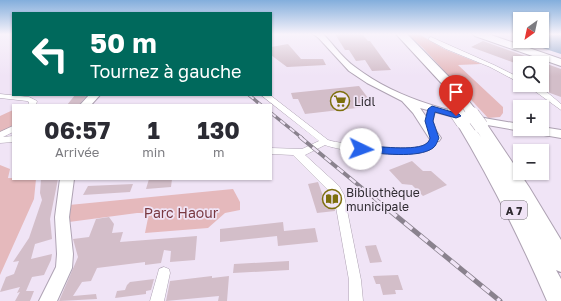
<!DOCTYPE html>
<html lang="fr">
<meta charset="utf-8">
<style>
:root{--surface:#fff;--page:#f2f2f3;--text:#2b2b33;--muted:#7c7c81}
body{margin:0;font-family:"Golos Text",sans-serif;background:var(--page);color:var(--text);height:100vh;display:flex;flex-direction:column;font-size:15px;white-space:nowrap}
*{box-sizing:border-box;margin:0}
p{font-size:13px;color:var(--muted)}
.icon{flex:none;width:22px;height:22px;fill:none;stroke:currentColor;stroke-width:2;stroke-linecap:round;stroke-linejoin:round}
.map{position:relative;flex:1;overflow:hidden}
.sheet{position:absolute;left:12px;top:104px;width:260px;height:76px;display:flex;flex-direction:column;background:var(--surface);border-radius:0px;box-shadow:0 1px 3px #0004}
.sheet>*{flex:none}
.top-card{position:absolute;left:12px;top:12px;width:260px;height:84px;border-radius:0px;box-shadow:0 1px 3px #0004;background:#00695c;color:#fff;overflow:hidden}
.needle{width:26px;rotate:213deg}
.tools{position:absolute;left:513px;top:12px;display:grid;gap:8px}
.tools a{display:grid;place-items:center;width:36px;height:36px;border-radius:0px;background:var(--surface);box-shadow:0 1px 3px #0004;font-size:20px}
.pin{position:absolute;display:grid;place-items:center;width:34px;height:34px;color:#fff;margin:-41px -17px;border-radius:50% 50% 50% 0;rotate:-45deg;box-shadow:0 0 4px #0007}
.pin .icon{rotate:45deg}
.me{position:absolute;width:44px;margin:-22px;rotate:93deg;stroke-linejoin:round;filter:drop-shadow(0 0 3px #0008)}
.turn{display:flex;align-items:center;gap:14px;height:84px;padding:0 12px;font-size:18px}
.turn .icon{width:52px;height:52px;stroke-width:2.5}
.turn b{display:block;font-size:28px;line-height:34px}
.eta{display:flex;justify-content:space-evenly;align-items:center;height:68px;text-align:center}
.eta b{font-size:24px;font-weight:700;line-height:28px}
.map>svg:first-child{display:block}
.green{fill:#e5b9bc}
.water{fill:#8da5c9}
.building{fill:#d3bec9}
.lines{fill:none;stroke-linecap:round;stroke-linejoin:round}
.street-casing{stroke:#aea2b3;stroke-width:1}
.secondary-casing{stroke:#aea2b3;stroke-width:2}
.highway-casing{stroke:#aea2b3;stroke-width:2}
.street{fill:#fff;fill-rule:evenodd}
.secondary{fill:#fff;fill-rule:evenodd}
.highway{fill:#fff;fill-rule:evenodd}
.rail-far2-casing{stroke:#8a828e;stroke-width:3.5}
.rail-far1-casing{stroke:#8a828e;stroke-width:4}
.rail-casing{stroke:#8a828e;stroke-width:5}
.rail-far2{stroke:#f0e4f6;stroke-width:2;stroke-dasharray:6;stroke-linecap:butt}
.rail-far1{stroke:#f0e4f6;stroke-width:2.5;stroke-dasharray:8;stroke-linecap:butt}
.rail{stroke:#f0e4f6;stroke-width:3.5;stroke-dasharray:10;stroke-linecap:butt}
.highway-bridge-casing{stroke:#aea2b3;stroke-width:15;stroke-linecap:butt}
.highway-bridge{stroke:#fff;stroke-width:14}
.route{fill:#2563eb;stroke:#184099}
.labels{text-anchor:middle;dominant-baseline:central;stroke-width:3.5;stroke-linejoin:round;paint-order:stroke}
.shield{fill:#f0e4f6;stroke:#69626c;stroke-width:1}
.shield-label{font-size:11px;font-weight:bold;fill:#2f2b31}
.poi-label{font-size:12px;fill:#2f2b31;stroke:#f0e4f6;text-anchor:start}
.near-park-label{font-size:14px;fill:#793941;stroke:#f0e4f6}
</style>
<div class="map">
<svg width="561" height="301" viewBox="0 0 561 301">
<rect width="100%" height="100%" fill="#f0e4f6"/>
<path class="green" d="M408 34H419L444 49 481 64 458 65 503 107V113L500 117 488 118 423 48Z
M13 110V128L0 133V116Z
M0 165 10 169 8 178 36 179 34 199 0 275Z
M233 189 240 202V210L225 213 208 228 145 233 149 213H137L69 222V205Z"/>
<path class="water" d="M542 34H561V54L521 41H542Z"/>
<path class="building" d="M335 34H362L368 41H370L391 70 372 71 365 60 356 61 349 50H345Z
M483 41 561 69V97L550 93 547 91 548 90 542 87V63H520V65L471 47Z
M288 44 301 59H323L326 65 287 67 271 55V47Z
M359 86 374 106 305 114 298 99H293L291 93Z
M75 95H87L79 105H67Z
M412 161 423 171H431L447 185 423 196 412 185 402 184 389 170Z
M41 179H58L50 219 52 239 35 244 31 259 52 254 51 260 44 275 32 277 26 291H34L30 301H15L20 292 17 293 20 287 0 292 6 277 14 274 19 261 13 262 29 238 42 200 40 193Z
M149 179H172L171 187 146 189Z
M318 182 323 196 333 197 335 211 317 213 308 184Z
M133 184 130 192 83 195 88 186Z
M109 217 114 224 112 233 123 232 120 242 197 236 195 260 170 262 171 251 164 250 161 263 145 265V262L97 268 91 281 82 282 73 296 96 294 97 299 59 301 78 257 73 239 89 237 96 219Z
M283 222 284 231 315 228 318 242 278 246 277 236 220 242V229Z
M376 245 382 262 370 263 365 246Z
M289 261V270L233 273 234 264Z
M398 275 403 290H395L396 294 383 295 380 284H376L373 276Z
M212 276V278L229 276 227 301H218L219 296 166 301 170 281Z
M154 279 151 290 146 291V294L115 298 117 291 125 290 127 285 130 282Z"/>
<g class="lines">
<defs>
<path id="street" d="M431 37 494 65 520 78V83L490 67 446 49 429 40V38Z
M525 85C541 85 549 94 561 104V110L536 92Z
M0 94 29 97 37 101 36 105H28L29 102 27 101 0 98Z
M261 95H270L328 140C343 145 408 151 422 146 426 145 428 142 431 138L425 121 428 109 432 107 436 109 433 121 439 138C436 144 434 149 427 151 411 158 342 152 325 145L305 155 339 186 344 195 361 280 363 301H349V280L334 196 293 155 271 154V148L302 149 319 141Z
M13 126V132L3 137 13 136V142L0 143V132Z
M164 267 169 269 170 273 164 301H150L158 273 159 269Z"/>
<path id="secondary" d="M315 34H323C334 45 342 58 355 67 402 103 462 115 520 124V129H542V127L561 130V138L476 123 420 108 441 138 439 141H431L413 113 402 101 367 83 349 71Z
M89 95H100L91 105H80Z
M60 179H74L69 217 73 254 72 268 57 301H39L56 267 57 254 55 217Z"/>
<path id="highway" d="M313 34H323L324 35 319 38Z
M396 34H407L452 80 479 114 477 117 472 118 467 117 444 86Z
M473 34H488L561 59V66L475 36Z
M463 117 468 119 481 137 474 126 476 123 481 121 486 123 529 187 561 240V272L556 270 561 279V301H547C520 239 491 180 456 122L458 119Z"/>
</defs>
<use href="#street" class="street-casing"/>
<use href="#secondary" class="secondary-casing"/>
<use href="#highway" class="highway-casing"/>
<use href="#street" class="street"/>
<use href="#secondary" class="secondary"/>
<use href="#highway" class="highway"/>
<defs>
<path id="rail-far2" d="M249 95 261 105
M271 113 302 138"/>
<path id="rail-far1" d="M300 137 390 211"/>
<path id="rail" d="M389 210 500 301"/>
</defs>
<use href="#rail-far2" class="rail-far2-casing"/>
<use href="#rail-far1" class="rail-far1-casing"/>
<use href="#rail" class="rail-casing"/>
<use href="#rail-far2" class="rail-far2"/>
<use href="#rail-far1" class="rail-far1"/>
<use href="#rail" class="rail"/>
<defs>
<path id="highway-bridge" d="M455 110 463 122
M472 114 481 126"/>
</defs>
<use href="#highway-bridge" class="highway-bridge-casing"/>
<use href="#highway-bridge" class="highway-bridge"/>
</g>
<linearGradient id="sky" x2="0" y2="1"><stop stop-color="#83aedc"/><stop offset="0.45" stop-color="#f8f3fb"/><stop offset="1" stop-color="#f8f3fb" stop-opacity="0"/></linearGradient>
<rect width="561" height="76" fill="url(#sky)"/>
<path class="route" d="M432 106 459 114 461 116 456 118 435 112 433 121 439 138C437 142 436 146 433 148 418 159 379 153 361 152L357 149 361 145C374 146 418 152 427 143 428 143 430 139 430 138L425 121 428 109Z"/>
<defs>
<symbol id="supermarket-ring" viewBox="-11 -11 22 22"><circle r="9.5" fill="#f0e4f6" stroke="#7d6f0d" stroke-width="1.5"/><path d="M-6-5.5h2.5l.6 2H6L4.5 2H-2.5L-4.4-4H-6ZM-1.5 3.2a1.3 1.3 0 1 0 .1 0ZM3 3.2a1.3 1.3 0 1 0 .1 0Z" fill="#7d6f0d"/></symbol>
<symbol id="library-ring" viewBox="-11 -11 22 22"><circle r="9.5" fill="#f0e4f6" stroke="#7d6f0d" stroke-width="1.5"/><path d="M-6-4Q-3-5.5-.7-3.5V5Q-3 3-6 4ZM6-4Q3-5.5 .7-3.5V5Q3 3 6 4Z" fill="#7d6f0d"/></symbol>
</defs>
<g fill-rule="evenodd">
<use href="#supermarket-ring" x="329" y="90" width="22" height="22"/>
<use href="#library-ring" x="321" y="188" width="22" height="22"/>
</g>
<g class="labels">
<rect class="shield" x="501" y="201" width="26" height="18" rx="3"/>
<g class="shield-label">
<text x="514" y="210">A 7</text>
</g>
<g class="poi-label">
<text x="354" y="101">Lidl</text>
<text x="346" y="192">Bibliothèque<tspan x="346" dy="14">municipale</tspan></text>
</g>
<g class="near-park-label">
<text x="181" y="212">Parc Haour</text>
</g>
</g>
</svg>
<div class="tools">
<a><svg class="needle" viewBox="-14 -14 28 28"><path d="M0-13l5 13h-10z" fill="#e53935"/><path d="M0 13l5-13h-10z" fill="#7c7c81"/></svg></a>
<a><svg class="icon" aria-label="search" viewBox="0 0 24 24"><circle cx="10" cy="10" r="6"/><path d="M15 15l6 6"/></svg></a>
<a>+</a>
<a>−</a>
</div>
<div class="pin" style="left:456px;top:116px;background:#d93025"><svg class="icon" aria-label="arrive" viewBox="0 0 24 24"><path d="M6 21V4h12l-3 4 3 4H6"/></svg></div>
<svg class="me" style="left:361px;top:149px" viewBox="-20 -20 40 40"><circle r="19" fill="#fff"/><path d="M0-13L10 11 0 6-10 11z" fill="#2563eb"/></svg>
<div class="top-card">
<div class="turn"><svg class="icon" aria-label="left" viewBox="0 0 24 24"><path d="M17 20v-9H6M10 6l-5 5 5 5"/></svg><div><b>50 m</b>Tournez à gauche</div></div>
</div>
<section class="sheet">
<div class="eta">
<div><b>06:57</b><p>Arrivée</p></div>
<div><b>1</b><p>min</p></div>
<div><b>130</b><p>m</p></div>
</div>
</section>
</div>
